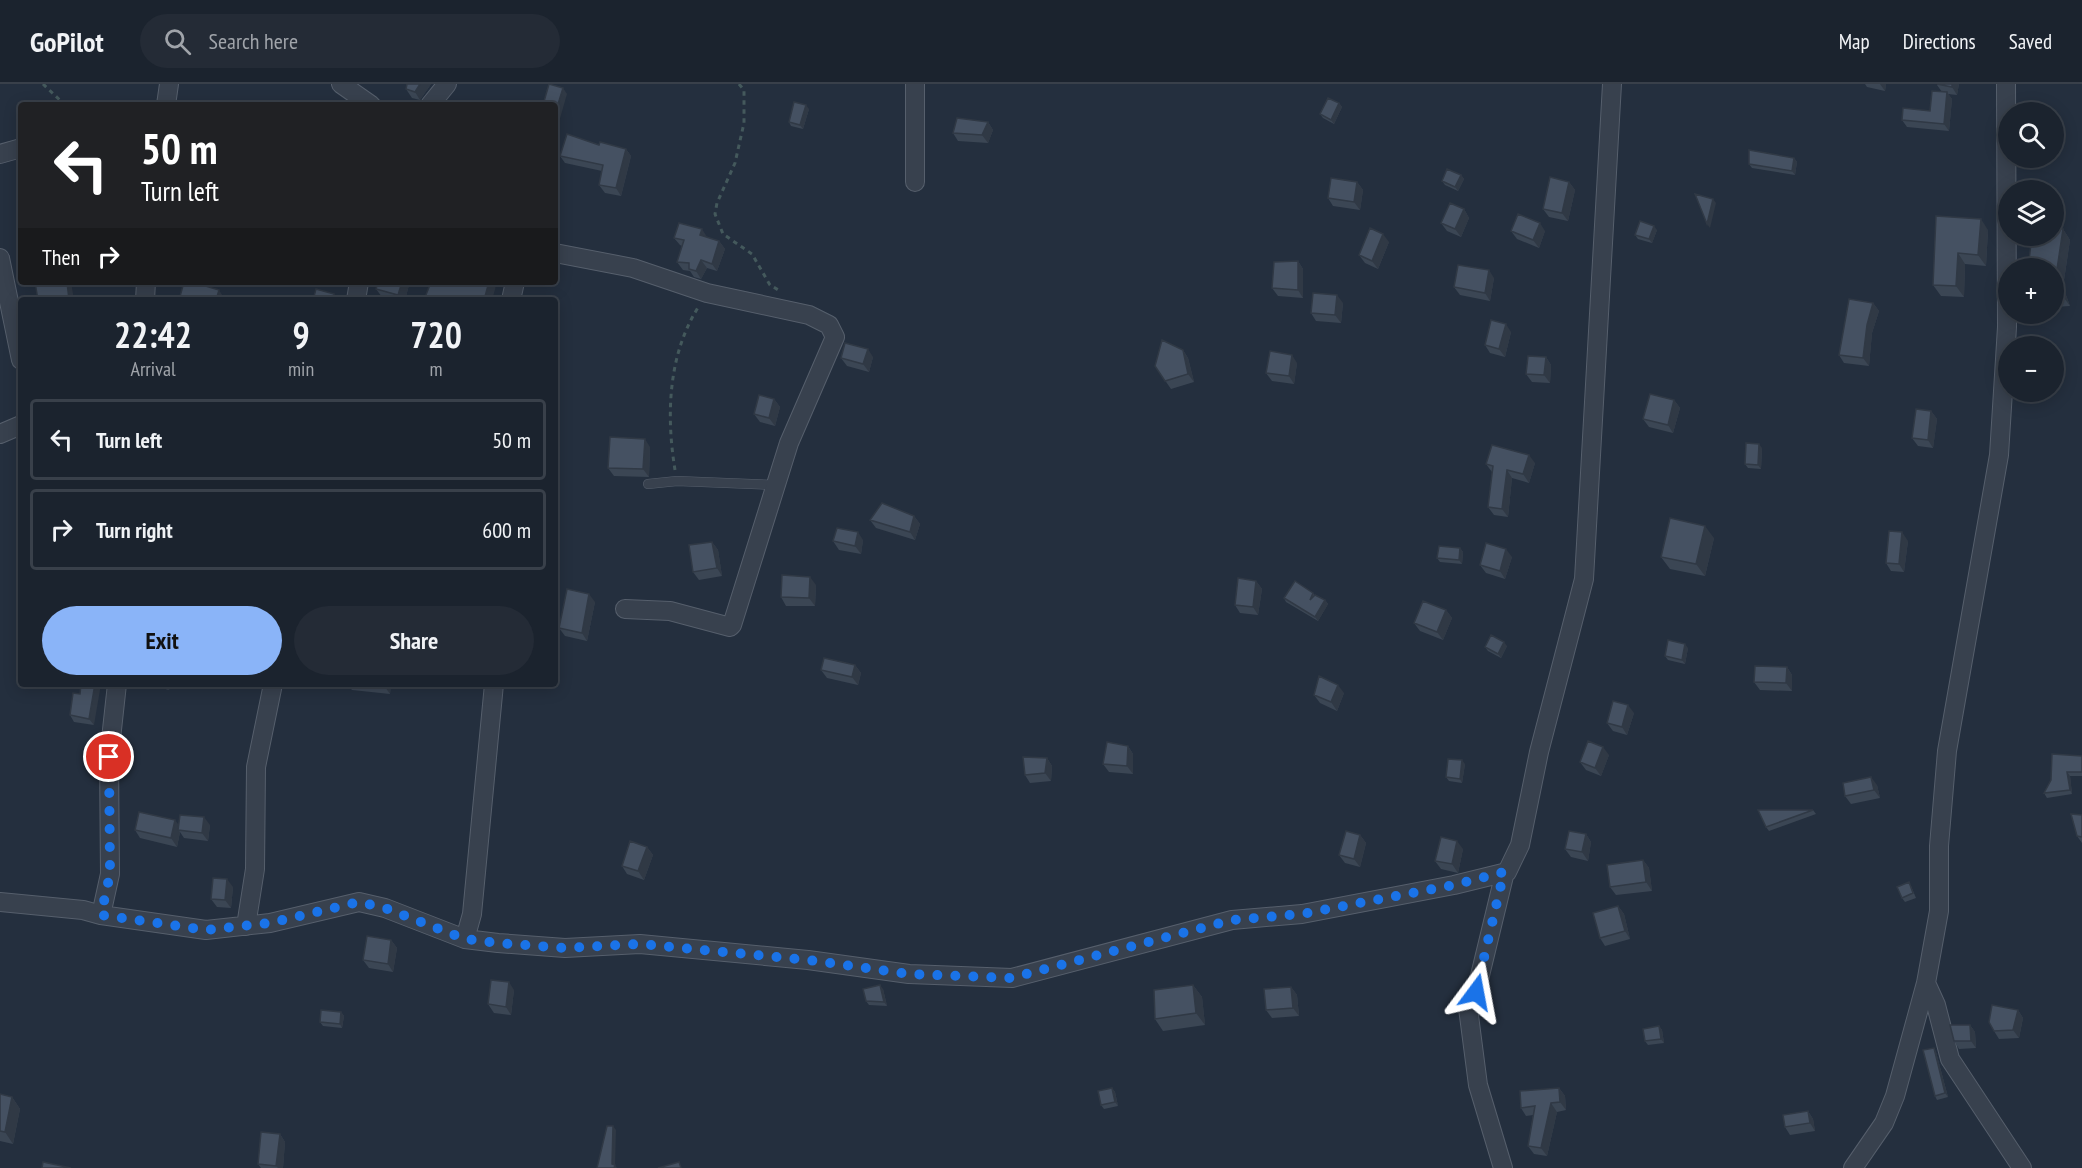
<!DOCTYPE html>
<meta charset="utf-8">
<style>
:root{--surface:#1b232e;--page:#242b36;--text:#f1f3f6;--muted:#a0a4aa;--line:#39404a;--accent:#8ab4f8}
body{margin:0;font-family:"PT Sans Narrow",sans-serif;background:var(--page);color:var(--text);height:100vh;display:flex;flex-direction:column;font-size:22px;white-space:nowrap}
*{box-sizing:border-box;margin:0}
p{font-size:20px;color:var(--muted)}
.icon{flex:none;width:33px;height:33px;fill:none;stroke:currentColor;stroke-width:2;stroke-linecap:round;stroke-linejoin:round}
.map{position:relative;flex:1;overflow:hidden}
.details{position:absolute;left:18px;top:213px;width:540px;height:390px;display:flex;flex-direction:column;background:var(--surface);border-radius:6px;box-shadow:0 3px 15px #0003,0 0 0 2px var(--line)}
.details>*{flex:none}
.top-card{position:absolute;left:18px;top:18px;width:540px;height:183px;border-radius:6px;box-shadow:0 3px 15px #0003,0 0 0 2px var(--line);background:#202124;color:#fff;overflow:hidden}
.fabs{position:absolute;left:1998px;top:18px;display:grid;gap:12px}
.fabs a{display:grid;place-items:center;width:66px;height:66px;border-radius:50%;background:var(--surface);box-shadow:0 3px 15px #0003,0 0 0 2px var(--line);font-size:30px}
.pin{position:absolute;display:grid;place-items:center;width:51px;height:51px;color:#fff;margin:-26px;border:3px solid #fff;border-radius:50%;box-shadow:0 2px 6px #0007}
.me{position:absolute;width:66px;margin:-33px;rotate:13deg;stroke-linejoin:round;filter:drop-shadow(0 0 4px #0008)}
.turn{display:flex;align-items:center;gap:21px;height:126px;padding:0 24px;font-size:27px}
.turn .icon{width:78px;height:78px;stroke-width:2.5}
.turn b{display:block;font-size:42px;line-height:51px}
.then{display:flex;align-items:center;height:57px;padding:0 24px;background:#0003;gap:12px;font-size:22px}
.eta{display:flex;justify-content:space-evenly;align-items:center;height:102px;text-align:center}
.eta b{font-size:36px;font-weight:800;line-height:42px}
.primary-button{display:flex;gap:12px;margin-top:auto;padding:12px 24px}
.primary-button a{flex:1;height:69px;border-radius:36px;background:var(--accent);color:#111;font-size:24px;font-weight:800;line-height:69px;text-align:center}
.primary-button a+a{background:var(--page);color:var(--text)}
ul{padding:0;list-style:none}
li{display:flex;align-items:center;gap:18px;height:81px;margin:0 12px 9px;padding:0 12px;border:3px solid var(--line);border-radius:6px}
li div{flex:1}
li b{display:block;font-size:22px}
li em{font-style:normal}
header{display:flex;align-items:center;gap:36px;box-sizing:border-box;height:84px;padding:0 30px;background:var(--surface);border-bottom:2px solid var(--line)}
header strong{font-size:28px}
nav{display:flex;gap:33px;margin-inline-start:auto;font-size:21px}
.search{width:420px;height:54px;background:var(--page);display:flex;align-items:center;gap:15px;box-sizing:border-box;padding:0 21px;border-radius:33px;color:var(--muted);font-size:22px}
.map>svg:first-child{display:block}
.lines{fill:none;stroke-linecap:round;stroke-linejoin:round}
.service-casing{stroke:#565f6c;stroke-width:10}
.minor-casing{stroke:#565f6c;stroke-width:20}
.path{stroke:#44595c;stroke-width:3;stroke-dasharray:4.5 4.5;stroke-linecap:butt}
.service{stroke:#38414e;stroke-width:9}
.minor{stroke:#38414e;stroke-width:18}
.wall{fill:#3b4654}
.shaded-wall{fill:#303945}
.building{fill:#455162;stroke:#303945;stroke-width:1.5}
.route{stroke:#1a73e8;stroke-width:10;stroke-dasharray:0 18}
</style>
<header>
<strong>GoPilot</strong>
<div class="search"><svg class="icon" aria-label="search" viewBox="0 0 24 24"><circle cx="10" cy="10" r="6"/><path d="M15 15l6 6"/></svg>Search here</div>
<nav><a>Map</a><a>Directions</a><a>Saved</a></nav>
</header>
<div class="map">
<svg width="2082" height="1084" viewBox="0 0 2082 1084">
<rect width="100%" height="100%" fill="#242f3e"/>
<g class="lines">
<defs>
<path id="service" d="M648 400 677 397 777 401"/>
<path id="minor" d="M341 0 371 21
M915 0V98
M166 21 169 0
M430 21 447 0
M0 70 21 64
M555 169 633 184 707 209 809 231 829 241 835 253 789 359 732 541 730 543 670 527 625 525
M0 174 21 276
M145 216 146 198
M356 216 359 198
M511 216 515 198
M0 350 21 341
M0 818 83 826 101 831 206 846 270 839 359 818 385 824 465 855 498 859 565 864 640 860 808 876 909 890 1012 894 1232 836 1302 830 1454 801 1507 788 1520 761 1539 668 1584 495 1612 0
M101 831 110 790 109 673 117 600
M246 842 255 785 256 683 273 600
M465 855 472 830 494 600
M1926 899 1936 921 1950 975 2022 1084
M1503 1084 1478 1001 1468 924 1476 908 1505 788
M1853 1084 1884 1039 1895 1012 1926 899 1939 827V762L1947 667 1999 371 2007 243 2006 0"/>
</defs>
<use href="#service" class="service-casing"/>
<use href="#minor" class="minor-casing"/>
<path class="path" d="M43 0 65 21
M739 0 744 6V39L735 79 717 119 715 130 723 150 752 170 770 201 780 207
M675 386C666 331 668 270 699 222"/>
<use href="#service" class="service"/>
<use href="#minor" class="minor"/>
</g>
<path class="wall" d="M431 0 420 16 412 14 406 5Z
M1865 0H1886L1885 7 1867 3Z
M1959 0 1957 11 1948 10 1952 15 1949 47 1907 43 1902 36 1930 27 1942 8 1937 1Z
M1339 19 1342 23 1334 40 1323 34 1320 30Z
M809 25 803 45 791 42 789 38Z
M988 38 993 46 988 59 958 57 953 49Z
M599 61 626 65 631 72 621 112 605 109 599 101 602 87 565 79 560 72Z
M1794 74 1797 78 1795 91 1752 84 1749 80Z
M1461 91 1464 95 1458 107 1445 101 1442 97Z
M1357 98 1363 106 1360 126 1333 122 1328 114Z
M1569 98 1575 106 1568 137 1549 133 1543 125Z
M1464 125 1469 134 1461 153 1447 147 1441 139Z
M1936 132 1988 146 1986 182 1965 180 1964 213 1941 212 1933 201Z
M2063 145 2070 156 2063 203 2070 222 2054 223V184H2034L2029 177 2039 160Z
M1657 146 1652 159 1638 155 1635 151Z
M1511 147H1545L1539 164 1517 155Z
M707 153 719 157 725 165 717 187 707 184 701 195 694 193 690 187 683 186 677 178 682 162 680 161 674 154Z
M1389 158 1378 185 1365 179 1359 171Z
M1298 177 1303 185V214L1278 212 1272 204Z
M1494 194 1490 217 1460 211 1454 203Z
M378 198H406L409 201 405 216H392L382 213 376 205Z
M1343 219 1341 239 1316 237 1311 229Z
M1873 219 1879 227 1872 249 1869 282 1844 279 1839 271Z
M1511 248 1505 273 1490 269 1485 261Z
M1183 266 1188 274 1194 298 1171 305 1155 282Z
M873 273 869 288 847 282 841 274Z
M1546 273 1551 281 1550 299 1532 298 1526 290Z
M1297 279 1294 300 1272 297 1266 289Z
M774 315 780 323 775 342 760 338 754 330Z
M1674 316 1680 324 1673 349 1649 343 1643 335Z
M1931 327 1937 335 1933 364 1918 362 1912 354Z
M650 363 649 393 614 392 608 384Z
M1762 364 1761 385 1748 384 1745 380Z
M1535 379 1529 399 1512 394 1508 433 1494 431 1488 423 1492 388 1486 380Z
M914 432 920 440 915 456 876 444 870 436Z
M1714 454 1705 492 1670 485 1661 473Z
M863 456 861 470 839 466 833 457Z
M1908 457 1904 488 1891 487 1886 479Z
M712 458 718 466 722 492 699 496 693 488Z
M1460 464 1463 468 1462 480 1440 478 1437 474Z
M1512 473 1505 495 1486 489 1480 481Z
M1256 497 1262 505 1258 531 1240 529 1235 521Z
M816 501 815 522H786L781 513Z
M1313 509 1314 511 1325 516 1328 520 1318 537 1286 518 1284 514Z
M595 518 587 557 565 552 559 544Z
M1446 526 1452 534 1443 556 1420 547 1414 539Z
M1507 562 1501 574 1488 567 1485 563Z
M1688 564 1685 580 1668 576 1665 572Z
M855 581 861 589 858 601 827 594 821 586Z
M1787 583 1792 591V607L1760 606 1754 598Z
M150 600H171L169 606 151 601Z
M347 600H391L390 610 352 606Z
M1344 609 1337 627 1320 619 1314 611Z
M80 610 94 641 74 638 70 631Z
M1634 629 1627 651 1613 647 1607 639Z
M1128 662 1133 670V690L1109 688 1103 680Z
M1609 671 1601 692 1586 686 1580 678Z
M2082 672V692H2070L2072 710 2047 714 2044 709Z
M1047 674 1052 682 1051 697 1030 699 1025 691Z
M1465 680 1462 699 1449 697 1446 693Z
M1877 701 1880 714 1851 720 1845 712Z
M1813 726 1816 730 1769 747 1766 743Z
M2082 731V759L2077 752Z
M179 741H210L208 757 184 754 180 748 177 763 140 754 135 746Z
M1586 750 1591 758 1588 777 1571 773 1565 765Z
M1360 751 1366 759 1360 783 1345 779 1339 771Z
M647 763 653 771 644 796 627 790 622 782Z
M1463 765 1458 789 1441 785 1435 777Z
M1643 776 1649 784 1652 807 1616 811 1610 803Z
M1911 802 1916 814 1905 818 1902 814Z
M233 803 231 824 217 823 211 815Z
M1618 822 1624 830 1630 855 1605 862 1600 854Z
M391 856 397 864 393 888 369 884 363 876Z
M1193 901 1202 913 1205 941 1163 947 1155 935Z
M1291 903 1297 911 1299 932 1272 934 1266 926Z
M883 905 887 922 869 921 866 917Z
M514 906 511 931 494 929 488 920Z
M2018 926 2023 934 2019 954 1999 955 1994 947Z
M341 928 344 932 342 944 323 942 320 938Z
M1970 941 1975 948 1976 964 1959 965 1954 957Z
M1659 942 1662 946 1664 959 1648 961 1645 957Z
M1934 964 1936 968 1948 1013 1937 1016 1935 1012Z
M1112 1004 1115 1008 1118 1022 1104 1025 1101 1021Z
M1559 1004 1565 1012 1566 1026 1557 1028 1547 1072 1534 1070 1528 1062 1533 1031 1526 1032 1521 1024Z
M0 1010 12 1013 20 1025 13 1060 0 1057Z
M1808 1027 1813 1035 1815 1047 1790 1051 1785 1043Z
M280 1050 285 1058 283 1084H261L258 1080Z"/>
<path class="shaded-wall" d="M420 0H431L420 16 415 8Z
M1880 0H1886L1885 7Z
M1952 0H1959L1957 11 1952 3Z
M563 4 567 10 555 52V30Z
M1947 8 1952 15 1949 47 1944 40Z
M1339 19 1342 23 1334 40 1331 36Z
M806 21 809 25 803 45 800 41Z
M988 38 993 46 988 59 982 51Z
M626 65 631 72 621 112 616 104Z
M1794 74 1797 78 1795 91 1792 87Z
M1461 91 1464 95 1458 107 1455 103Z
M1357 98 1363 106 1360 126 1354 118Z
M1569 98 1575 106 1568 137 1562 129Z
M1713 115 1716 119 1710 144 1707 140Z
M1464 125 1469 134 1461 153 1455 145Z
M1981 135 1988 146 1986 182 1978 171Z
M1540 139 1545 147 1539 164 1533 156Z
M1654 142 1657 146 1652 159 1649 155Z
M702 145 707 153 700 151Z
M2063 145 2070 156 2063 203 2070 222 2062 211 2056 192Z
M1383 150 1389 158 1378 185 1372 177Z
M719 157 725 165 717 187 712 180Z
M1958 169 1965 180 1964 213 1956 202Z
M701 176 707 184 701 195 696 187Z
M1298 177 1303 185V214L1298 206Z
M1489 186 1494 194 1490 217 1485 209Z
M67 198H71L74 216H69Z
M402 198H406L409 201 405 216H401L398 211Z
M489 198H497L492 216H484Z
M219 206 224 214V216H216Z
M334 210 338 216H332Z
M1337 211 1343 219 1341 239 1335 231Z
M1873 219 1879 227 1872 249 1869 282 1863 274 1867 241Z
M1506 240 1511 248 1505 273 1499 265Z
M868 265 873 273 869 288 863 280Z
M1183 266 1188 274 1194 298 1188 290Z
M1292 271 1297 279 1294 300 1289 292Z
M1546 273 1551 281 1550 299 1544 291Z
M774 315 780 323 775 342 769 334Z
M1674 316 1680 324 1673 349 1668 341Z
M1931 327 1937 335 1933 364 1928 356Z
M645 355 650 363 649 393 643 385Z
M1759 360 1762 364 1761 385 1758 381Z
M1529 371 1535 379 1529 399 1523 390Z
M1507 386 1512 394 1508 433 1502 425Z
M914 432 920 440 915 456 910 448Z
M1705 442 1714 454 1705 492 1696 480Z
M858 448 863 456 861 470 855 462Z
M1902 448 1908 457 1904 488 1899 480Z
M712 458 718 466 722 492 717 484Z
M1460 464 1463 468 1462 480 1459 476Z
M1506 465 1512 473 1505 495 1500 487Z
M810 493 816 501 815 522 809 514Z
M1256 497 1262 505 1258 531 1253 523Z
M589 510 595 518 587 557 582 549Z
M1325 516 1328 520 1318 537 1315 533Z
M1446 526 1452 534 1443 556 1437 548Z
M1504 558 1507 562 1501 574 1498 570Z
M1685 560 1688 564 1685 580 1682 576Z
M855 581 861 589 858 601 852 593Z
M1787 583 1792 591V607L1786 599Z
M95 600H101L94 641 89 635Z
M164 600H171L169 606Z
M383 600H391L390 610Z
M1338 601 1344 609 1337 627 1331 618Z
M1628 621 1634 629 1627 651 1622 643Z
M1128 662 1133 670V690L1127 682Z
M1603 663 1609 671 1601 692 1595 684Z
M1047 674 1052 682 1051 697 1045 689Z
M1462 676 1465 680 1462 699 1460 695Z
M2067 688 2070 692 2072 710 2070 706Z
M1871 693 1877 701 1880 714 1874 706Z
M204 733 210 741 208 757 202 749Z
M175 736 181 744 178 746 180 748 177 763 171 754Z
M1586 750 1591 758 1588 777 1582 768Z
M1360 751 1366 759 1360 783 1354 775Z
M1457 757 1463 765 1458 789 1452 780Z
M647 763 653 771 644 796 638 787Z
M1643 776 1649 784 1652 807 1646 798Z
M227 795 233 803 231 824 225 816Z
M1618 822 1624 830 1630 855 1625 847Z
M391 856 397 864 393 888 388 880Z
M509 898 514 906 511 931 506 923Z
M880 901 883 905 887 922 884 918Z
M1193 901 1202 913 1205 941 1196 929Z
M1291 903 1297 911 1299 932 1293 924Z
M2018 926 2023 934 2019 954 2013 946Z
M341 928 344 932 342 944 340 940Z
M1970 941 1975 948 1976 964 1971 957Z
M1659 942 1662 946 1664 959 1661 955Z
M1934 964 1936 968 1948 1013 1945 1009Z
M1112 1004 1115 1008 1118 1022 1115 1018Z
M1559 1004 1565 1012 1566 1026 1560 1018Z
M12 1013 20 1025 13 1060 5 1048Z
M1551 1019 1557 1028 1547 1072 1541 1064Z
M1808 1027 1813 1035 1815 1047 1810 1039Z
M613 1042 616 1046 615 1081 617 1084H614L612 1080Z
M280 1050 285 1058 283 1084H278L276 1082Z"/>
<path class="building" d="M407 0H420L415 8 406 5Z
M549 0 563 4 555 30V21H543Z
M1937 0H1952V3Z
M1932 7 1947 8 1944 40 1902 36 1903 24 1930 27Z
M1328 14 1339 19 1331 36 1320 30Z
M794 18 806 21 800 41 789 38Z
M957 34 988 38 982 51 953 49Z
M567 50 599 61 600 58 626 65 616 104 599 101 603 81 560 72Z
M1749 66 1794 74 1792 87 1749 80Z
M1447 85 1461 91 1455 103 1442 97Z
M1550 93 1569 98 1562 129 1543 125Z
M1331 94 1357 98 1354 118 1328 114Z
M1695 110 1713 115 1707 140Z
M1450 119 1464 125 1455 145 1441 139Z
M1518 130 1540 139 1533 156 1511 147Z
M1936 132 1981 135 1978 171 1958 169 1956 202 1933 201Z
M1640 137 1654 142 1649 155 1635 151Z
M679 139 702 145 700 151 719 157 712 180 701 176 696 187 689 185V179L677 178 684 156 674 154Z
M1370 144 1383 150 1372 177 1359 171Z
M2054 144 2063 145 2056 192 2062 211H2054V184H2036V178L2029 177 2031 159 2039 160 2040 152H2054Z
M1298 177V206L1272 204 1274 178Z
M1458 181 1489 186 1485 209 1454 203Z
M35 198H67L69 216H38Z
M184 198H192L219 206 216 216H179Z
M378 198H402L398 211 376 205Z
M431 198H489L484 216H424Z
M316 205 334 210 332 216H313Z
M1313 209 1337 211 1335 231 1311 229Z
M1849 215 1873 219 1867 241 1863 274 1839 271Z
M1491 236 1506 240 1499 265 1485 261Z
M1162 256 1183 266 1188 290 1165 297 1155 282Z
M845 259 868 265 863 280 841 274Z
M1270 267 1292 271 1289 292 1266 289Z
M1528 272 1546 273 1544 291 1526 290Z
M1650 310 1674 316 1668 341 1643 335Z
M759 311 774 315 769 334 754 330Z
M1916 325 1931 327 1928 356 1912 354Z
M610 353 645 355 643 385 608 384Z
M1746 359 1759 360 1758 381 1745 380Z
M1492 361 1529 371 1523 390 1507 386 1502 425 1488 423 1493 382 1486 380Z
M882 419 914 432 910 448 870 436Z
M1670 434 1705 442 1696 480 1661 473Z
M837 444 858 448 855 462 833 457Z
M1889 447 1902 448 1899 480 1886 479Z
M712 458 717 484 693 488 689 461Z
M1486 459 1506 465 1500 487 1480 481Z
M1439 462 1460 464 1459 476 1437 474Z
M782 491 810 493 809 514 781 513Z
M1238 494 1256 497 1253 523 1235 521Z
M1295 497 1313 509 1310 516 1315 511 1325 516 1315 533 1284 514Z
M567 505 589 510 582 549 559 544Z
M1423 517 1446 526 1437 548 1414 539Z
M1491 551 1504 558 1498 570 1485 563Z
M1668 556 1685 560 1682 576 1665 572Z
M824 574 855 581 852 593 821 586Z
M1755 582 1787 583 1786 599 1754 598Z
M1319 592 1338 601 1331 618 1314 611Z
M81 600H95L89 635 70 631 73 609 80 610Z
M1613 617 1628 621 1622 643 1607 639Z
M1588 657 1603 663 1595 684 1580 678Z
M1107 658 1128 662 1127 682 1103 680Z
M2052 670 2082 672V688H2067L2070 706 2044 709 2051 696Z
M1023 673 1047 674 1045 689 1025 691Z
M1448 675 1462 676 1460 695 1446 693Z
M1871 693 1874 706 1845 712 1843 699Z
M1758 726H1813L1766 743Z
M139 728 175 736 171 754 135 746Z
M2071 730 2082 731V753L2077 752Z
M180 731 204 733 202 749 178 746Z
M1346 747 1360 751 1354 775 1339 771Z
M1569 747 1586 750 1582 768 1565 765Z
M1441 753 1457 757 1452 780 1435 777Z
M630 757 647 763 638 787 622 782Z
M1643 776 1646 798 1610 803 1607 781Z
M213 794 227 795 225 816 211 815Z
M1909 798 1913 809 1902 814 1897 803Z
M1618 822 1625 847 1600 854 1593 829Z
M367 852 391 856 388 880 363 876Z
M491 896 509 898 506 923 488 920Z
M880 901 884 918 866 917 863 905Z
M1193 901 1196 929 1155 935 1154 906Z
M1291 903 1293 924 1266 926 1264 905Z
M1992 921 2018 926 2013 946 1994 947 1989 938Z
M321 926 341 928 340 940 320 938Z
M1950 941H1970L1971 957H1954Z
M1659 942 1661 955 1645 957 1643 945Z
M1934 964 1945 1009 1935 1012 1923 966Z
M1112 1004 1115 1018 1101 1021 1098 1007Z
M1559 1004 1560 1018 1551 1019 1541 1064 1528 1062 1535 1022 1521 1024 1520 1007Z
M0 1010 12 1013 5 1048 0 1047Z
M1808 1027 1810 1039 1785 1043 1783 1031Z
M607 1042H613L612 1080 615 1081 614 1084H597Z
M261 1048 280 1050 276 1082 258 1080Z
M43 1078 71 1084H42Z
M679 1078 681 1084H658Z"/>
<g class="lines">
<path class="route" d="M109 673 110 790 101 831 206 846 270 839 359 818 385 824 465 855 498 859 565 864 640 860 808 876 909 890 1011 894 1232 836 1302 830 1454 801 1504 788 1476 908"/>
</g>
</svg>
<div class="fabs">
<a><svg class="icon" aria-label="search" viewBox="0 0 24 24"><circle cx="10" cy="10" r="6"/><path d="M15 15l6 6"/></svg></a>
<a><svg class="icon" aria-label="layers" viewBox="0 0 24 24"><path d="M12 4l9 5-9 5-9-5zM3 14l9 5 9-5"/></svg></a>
<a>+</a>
<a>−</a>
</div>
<div class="pin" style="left:109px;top:673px;background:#d93025"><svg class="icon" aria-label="arrive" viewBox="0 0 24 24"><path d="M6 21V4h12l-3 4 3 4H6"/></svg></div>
<svg class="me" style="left:1476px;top:908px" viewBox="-20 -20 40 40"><path d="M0-17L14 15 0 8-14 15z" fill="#1a73e8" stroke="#fff" stroke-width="4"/></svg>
<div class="top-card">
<div class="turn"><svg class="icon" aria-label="left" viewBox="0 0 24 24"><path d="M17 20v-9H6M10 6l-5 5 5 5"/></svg><div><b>50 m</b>Turn left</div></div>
<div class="then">Then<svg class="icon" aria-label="right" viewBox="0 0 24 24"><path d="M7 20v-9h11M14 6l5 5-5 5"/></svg></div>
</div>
<section class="details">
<div class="eta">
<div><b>22:42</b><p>Arrival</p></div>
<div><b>9</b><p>min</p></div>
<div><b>720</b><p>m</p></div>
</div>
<ul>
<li><svg class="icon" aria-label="left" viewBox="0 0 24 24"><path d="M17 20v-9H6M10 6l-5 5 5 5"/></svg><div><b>Turn left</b></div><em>50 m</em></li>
<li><svg class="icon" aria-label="right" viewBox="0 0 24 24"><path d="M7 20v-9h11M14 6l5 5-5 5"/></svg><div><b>Turn right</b></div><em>600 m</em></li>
</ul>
<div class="primary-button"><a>Exit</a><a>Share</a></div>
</section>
</div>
